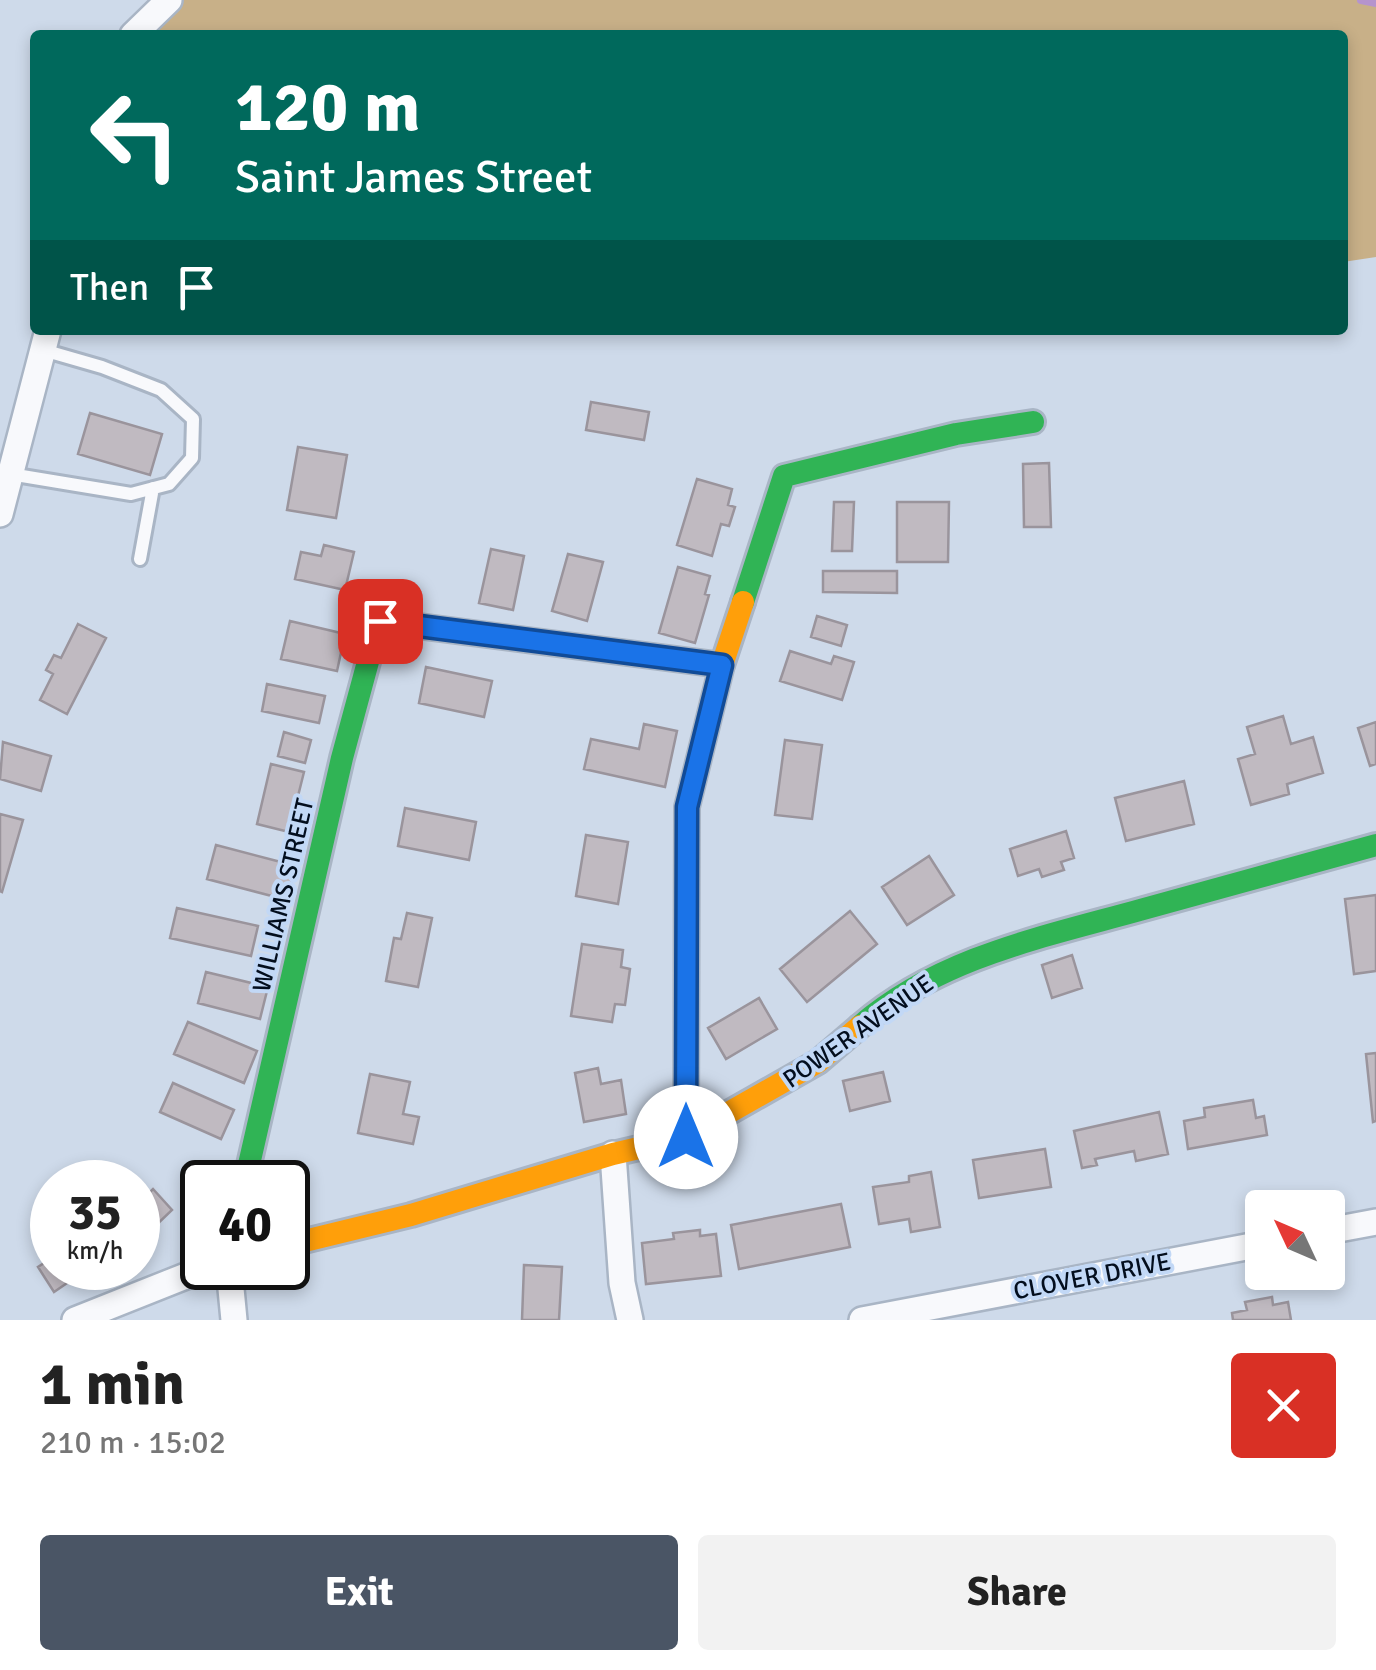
<!DOCTYPE html>
<meta charset="utf-8">
<style>
:root{--surface:#fff;--page:#f2f2f2;--text:#222;--muted:#767676;--accent:#4a5565}
body{margin:0;font-family:Signika,sans-serif;background:var(--page);color:var(--text);height:100vh;display:flex;flex-direction:column;font-size:38px;white-space:nowrap}
*{box-sizing:border-box;margin:0}
p{font-size:32px;color:var(--muted)}
.icon{flex:none;width:55px;height:55px;fill:none;stroke:currentColor;stroke-width:2;stroke-linecap:round;stroke-linejoin:round}
.map{position:relative;height:1320px;overflow:hidden}
.sheet{display:flex;flex-direction:column;background:var(--surface);flex:1}
.sheet>*{flex:none}
.hud{position:absolute;left:30px;top:30px;width:1318px;height:305px;border-radius:10px;box-shadow:0 5px 15px #0003;background:#00695c;color:#fff;overflow:hidden}
.needle{width:65px;rotate:314deg}
.buttons{position:absolute;left:1245px;top:1190px;display:grid;gap:20px}
.buttons a{display:grid;place-items:center;width:100px;height:100px;border-radius:10px;background:var(--surface);box-shadow:0 5px 15px #0003;font-size:50px}
.speed{position:absolute;left:30px;top:1160px;display:flex;gap:20px;font-size:50px;font-weight:700;text-align:center}
.speed>*{display:grid;place-content:center;width:130px;height:130px;border-radius:50%;background:var(--surface);box-shadow:0 5px 15px #0003;line-height:1}
.speed small{font-size:25px;font-weight:400}
.speed .limit{border:5px solid #111;border-radius:15px;background:#fff;color:#111}
.pin{position:absolute;display:grid;place-items:center;width:85px;height:85px;color:#fff;margin:-42px;border-radius:20px;box-shadow:0 5px 15px #0006}
.me{position:absolute;width:110px;margin:-55px;rotate:0deg;stroke-linejoin:round;filter:drop-shadow(0 0 8px #0008)}
.turn{display:flex;align-items:center;gap:35px;height:210px;padding:0 40px;font-size:45px}
.turn .icon{width:130px;height:130px;stroke-width:2.5}
.turn b{display:block;font-size:70px;line-height:85px}
.then{display:flex;align-items:center;height:95px;padding:0 40px;background:#0003;gap:20px;font-size:38px}
.round{display:grid;place-items:center;flex:none;width:105px;height:105px;border-radius:10px;background:var(--page)}
.summary{display:flex;align-items:center;justify-content:space-between;height:170px;padding:0 40px}
h1{font-size:60px;font-weight:700;line-height:75px}
.action{display:flex;gap:20px;margin-top:auto;padding:20px 40px}
.action a{flex:1;height:115px;border-radius:10px;background:var(--accent);color:#fff;font-size:40px;font-weight:700;line-height:115px;text-align:center}
.action a+a{background:var(--page);color:var(--text)}
.map>svg:first-child{display:block}
.forest{fill:#c8b088}
.lines{fill:none;stroke-linecap:round;stroke-linejoin:round}
.stream{stroke:#b594cd;stroke-width:8}
.building{fill:#c0bac1;stroke:#9a949c;stroke-width:2.5}
.lane-casing{stroke:#a9b5c5;stroke-width:18}
.street-casing{stroke:#a9b5c5;stroke-width:30}
.fast-casing{stroke:#a9b5c5;stroke-width:28}
.slow-casing{stroke:#a9b5c5;stroke-width:28}
.lane{stroke:#f8f9fc;stroke-width:12}
.street{stroke:#f8f9fc;stroke-width:25}
.fast{stroke:#30b455;stroke-width:22}
.slow{stroke:#ff9f0a;stroke-width:22}
.route-casing{stroke:#114b97;stroke-width:25}
.route{stroke:#1a73e8;stroke-width:18}
.labels{text-anchor:middle;dominant-baseline:central;stroke-width:8;stroke-linejoin:round;paint-order:stroke}
.street-label{font-size:25px;fill:#030e1e;stroke:#c2d8f6}
</style>
<div class="map">
<svg width="1376" height="1320" viewBox="0 0 1376 1320">
<rect width="100%" height="100%" fill="#cedaea"/>
<path class="forest" d="M182 0H1376V257L1343 262 1342 35H165L152 31Z"/>
<g class="lines">
<path class="stream" d="M1361 0 1376 3"/>
</g>
<path class="building" d="M591 402 649 412 644 440 586 430Z
M90 413 162 434 150 475 78 454Z
M298 447 347 455 336 518 287 510Z
M1049 463 1051 527H1024L1023 464Z
M697 479 732 489 728 505 735 507 729 526 721 524 712 556 677 545Z
M834 502H854L852 551H832Z
M897 502H949L948 562H897Z
M324 545 354 552 345 590 295 579 301 552 321 556Z
M491 549 524 556 513 610 479 603Z
M568 554 603 562 587 621 552 611Z
M678 567 710 576 705 594 709 595 695 643 659 633Z
M823 571H897V593L823 592Z
M817 616 847 625 841 646 811 637Z
M290 621 345 634 337 671 281 659Z
M78 624 106 638 67 714 40 700 53 674 46 670 54 655 61 658Z
M790 651 831 664 834 656 854 662 842 700 780 681Z
M426 667 492 681 484 717 419 703Z
M267 684 325 696 319 723 262 711Z
M1283 716 1291 744 1313 737 1323 773 1287 784 1289 794 1251 805 1238 759 1255 754 1247 727Z
M1376 722V764L1370 766 1358 728Z
M644 724 677 731 665 787 584 769 591 739 639 749Z
M284 732 311 740 305 763 278 756Z
M785 740 822 745 812 819 775 815Z
M3 742 51 756 41 791 0 779Z
M271 764 304 772 289 832 257 824Z
M1184 781 1194 824 1126 841 1115 798Z
M405 808 476 822 469 860 398 846Z
M0 814 23 820 2 892 0 891Z
M1066 831 1074 858 1061 862 1064 870 1042 877 1039 869 1018 876 1010 849Z
M586 835 628 842 618 904 576 896Z
M216 845 296 866 287 900 207 879Z
M929 856 954 895 907 925 882 887Z
M1376 895V971L1354 974 1345 899Z
M177 908 258 926 251 956 170 938Z
M850 911 877 944 807 1002 780 969Z
M407 913 432 918 418 987 386 981 394 938 401 939Z
M582 944 623 950 621 967 630 969 625 1005 615 1004 612 1022 571 1016Z
M1072 955 1082 988 1052 998 1042 965Z
M206 972 268 987 260 1019 198 1003Z
M759 998 777 1029 726 1059 708 1028Z
M188 1022 257 1051 244 1083 174 1054Z
M1376 1053V1121L1373 1122 1366 1054Z
M598 1068 601 1084 621 1080 626 1114 584 1122 575 1073Z
M883 1072 890 1101 850 1111 843 1081Z
M370 1074 410 1082 403 1114 419 1117 413 1144 358 1133Z
M173 1083 234 1110 221 1139 160 1112Z
M1253 1100 1256 1118 1264 1116 1267 1135 1188 1149 1184 1121 1205 1117 1204 1108Z
M1159 1112 1168 1154 1136 1161 1134 1151 1095 1159 1097 1165 1082 1168 1074 1131Z
M1045 1149 1051 1187 979 1198 973 1160Z
M931 1172 940 1227 911 1232 909 1219 879 1224 873 1187 909 1182V1176Z
M138 1185 147 1195 153 1189 172 1210 147 1234 141 1227 138 1231Z
M841 1204 850 1247 739 1269 731 1225Z
M700 1230V1236L716 1234 721 1276 646 1284 642 1243 674 1239 673 1233Z
M52 1241V1268H89L54 1292 38 1267 52 1258 44 1247Z
M524 1265 562 1267 559 1320H522Z
M1272 1297 1273 1305 1288 1302 1291 1320H1233L1232 1313 1247 1310 1245 1302Z"/>
<g class="lines">
<defs>
<path id="lane" d="M10 474 131 494 169 484 192 458 193 419 161 390 102 367 43 350
M140 559 153 488"/>
<path id="street" d="M133 35 169 0
M0 514 48 330
M613 1154 622 1283 630 1320
M1328 1231 1376 1222
M229 1268 234 1320
M75 1320 206 1268
M862 1320 1262 1244"/>
<path id="fast" d="M743 602 784 476 956 434 1033 422
M860 1026C938 958 1043 937 1140 910 1219 888 1297 867 1376 845
M245 1182 342 758 379 621 722 665"/>
<path id="slow" d="M686 1137 687 807 722 665 743 602
M288 1245 411 1215 613 1154 686 1137 818 1062 860 1026"/>
</defs>
<use href="#lane" class="lane-casing"/>
<use href="#street" class="street-casing"/>
<use href="#fast" class="fast-casing"/>
<use href="#slow" class="slow-casing"/>
<use href="#lane" class="lane"/>
<use href="#street" class="street"/>
<use href="#fast" class="fast"/>
<use href="#slow" class="slow"/>
</g>
<g class="lines">
<defs>
<path id="route" d="M380 621 722 665 687 807 686 1137"/>
</defs>
<use href="#route" class="route-casing"/>
<use href="#route" class="route"/>
</g>
<g class="labels">
<g class="street-label">
<text transform="translate(283 895) rotate(-77)">WILLIAMS STREET</text>
<text transform="translate(858 1031) rotate(-35)">POWER AVENUE</text>
<text transform="translate(1092 1276) rotate(-11)">CLOVER DRIVE</text>
</g>
</g>
</svg>
<div class="buttons">
<a><svg class="needle" viewBox="-14 -14 28 28"><path d="M0-13l5 13h-10z" fill="#e53935"/><path d="M0 13l5-13h-10z" fill="#767676"/></svg></a>
</div>
<div class="speed"><div>35<small>km/h</small></div><div class="limit">40</div></div>
<div class="pin" style="left:380px;top:621px;background:#d93025"><svg class="icon" aria-label="arrive" viewBox="0 0 24 24"><path d="M6 21V4h12l-3 4 3 4H6"/></svg></div>
<svg class="me" style="left:686px;top:1137px" viewBox="-20 -20 40 40"><circle r="19" fill="#fff"/><path d="M0-13L10 11 0 6-10 11z" fill="#1a73e8"/></svg>
<div class="hud">
<div class="turn"><svg class="icon" aria-label="left" viewBox="0 0 24 24"><path d="M17 20v-9H6M10 6l-5 5 5 5"/></svg><div><b>120 m</b>Saint James Street</div></div>
<div class="then">Then<svg class="icon" aria-label="arrive" viewBox="0 0 24 24"><path d="M6 21V4h12l-3 4 3 4H6"/></svg></div>
</div>
</div>
<section class="sheet">
<div class="summary"><div><h1>1 min</h1><p>210 m · 15:02</p></div><a class="round" style="background:#d93025;color:#fff"><svg class="icon" aria-label="close" viewBox="0 0 24 24"><path d="M6 6l12 12M18 6L6 18"/></svg></a></div>
<div class="action"><a>Exit</a><a>Share</a></div>
</section>
